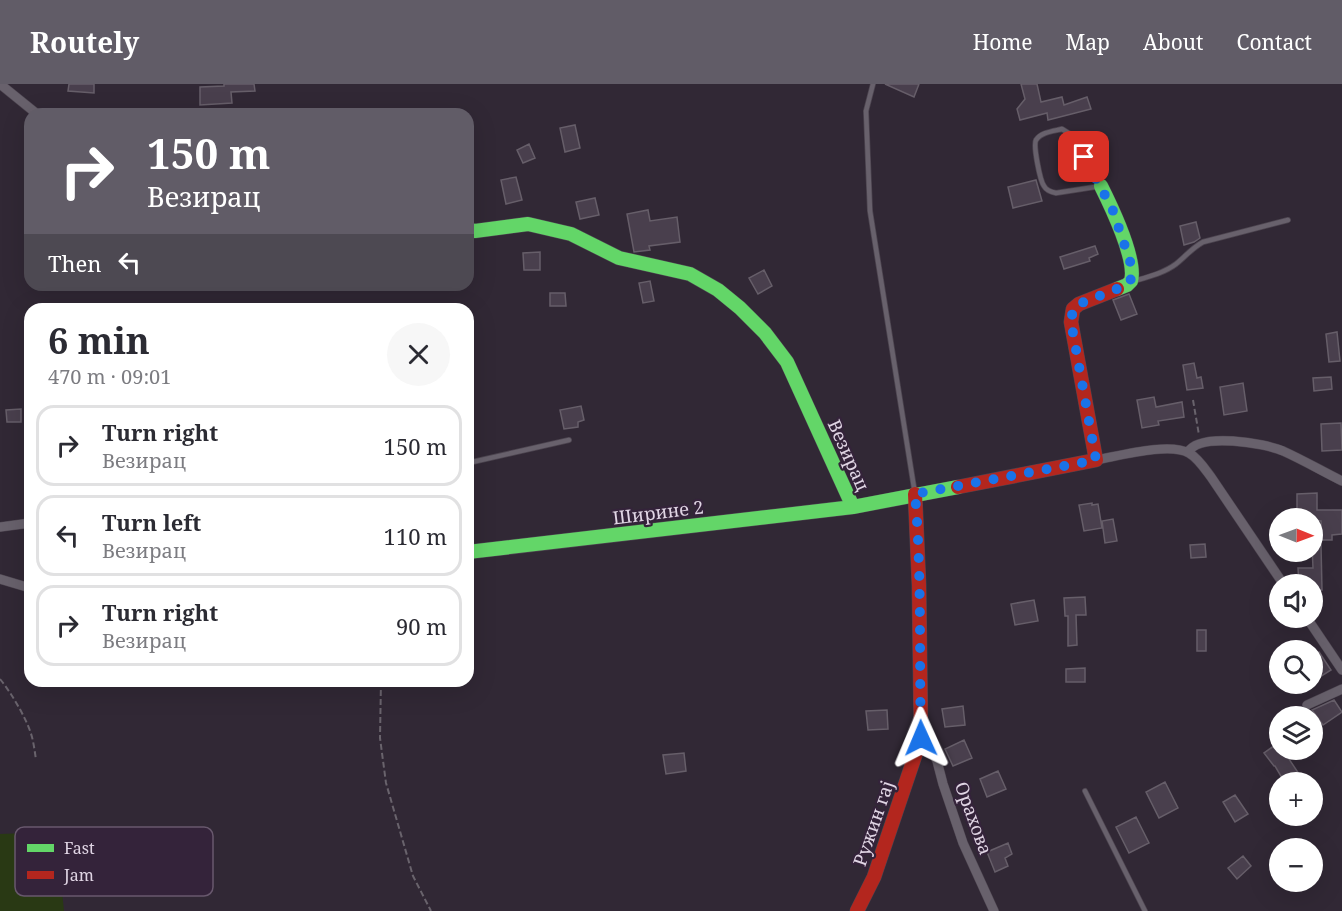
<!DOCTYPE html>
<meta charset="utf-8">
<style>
:root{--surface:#fff;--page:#f7f7f7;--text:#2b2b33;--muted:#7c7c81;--line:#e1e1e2;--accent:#615c67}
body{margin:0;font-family:"Noto Serif",serif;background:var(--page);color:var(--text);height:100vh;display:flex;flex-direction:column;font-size:22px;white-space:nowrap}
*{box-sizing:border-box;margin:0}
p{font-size:20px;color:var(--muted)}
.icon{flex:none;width:33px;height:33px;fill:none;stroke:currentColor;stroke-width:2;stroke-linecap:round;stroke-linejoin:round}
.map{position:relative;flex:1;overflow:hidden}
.panel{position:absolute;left:24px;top:219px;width:450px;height:384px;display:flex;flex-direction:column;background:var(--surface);border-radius:18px;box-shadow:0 6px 24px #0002}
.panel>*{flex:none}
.guide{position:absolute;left:24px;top:24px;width:450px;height:183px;border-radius:18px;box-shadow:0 6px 24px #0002;background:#615c67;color:#fff;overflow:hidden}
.needle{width:39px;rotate:91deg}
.buttons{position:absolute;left:1269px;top:424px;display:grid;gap:12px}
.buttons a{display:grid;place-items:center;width:54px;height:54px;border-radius:50%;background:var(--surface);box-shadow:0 6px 24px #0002;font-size:30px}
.pin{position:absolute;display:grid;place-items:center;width:51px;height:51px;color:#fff;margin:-26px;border-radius:12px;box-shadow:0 3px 9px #0006}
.me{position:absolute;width:66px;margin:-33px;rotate:359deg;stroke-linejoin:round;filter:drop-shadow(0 0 4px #0008)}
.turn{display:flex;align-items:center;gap:21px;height:126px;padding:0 24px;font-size:27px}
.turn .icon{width:78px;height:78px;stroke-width:2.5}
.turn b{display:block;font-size:42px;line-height:51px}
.then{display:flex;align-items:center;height:57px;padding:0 24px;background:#0003;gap:12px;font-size:22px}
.round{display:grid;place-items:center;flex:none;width:63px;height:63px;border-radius:32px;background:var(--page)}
.head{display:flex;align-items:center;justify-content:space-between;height:102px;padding:0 24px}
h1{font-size:36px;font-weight:700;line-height:45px}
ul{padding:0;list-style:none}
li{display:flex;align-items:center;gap:18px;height:81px;margin:0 12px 9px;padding:0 12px;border:3px solid var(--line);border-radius:18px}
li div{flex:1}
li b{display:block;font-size:22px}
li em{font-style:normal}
header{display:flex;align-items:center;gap:36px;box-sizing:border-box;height:84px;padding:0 30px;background:var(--accent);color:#fff}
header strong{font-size:28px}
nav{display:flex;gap:33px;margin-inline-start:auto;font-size:21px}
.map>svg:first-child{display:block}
.green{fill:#293914}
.building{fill:#493f4d;stroke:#665e69;stroke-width:1.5}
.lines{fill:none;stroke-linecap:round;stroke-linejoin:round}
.lane-casing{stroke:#4d4550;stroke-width:6}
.street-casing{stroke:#4d4550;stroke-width:10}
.fast-casing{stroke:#4d4550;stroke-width:15}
.jam-casing{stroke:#4d4550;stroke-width:15}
.path{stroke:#69636c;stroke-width:2;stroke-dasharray:6 3;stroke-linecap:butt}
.lane{stroke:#68616c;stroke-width:4.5}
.street{stroke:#68616c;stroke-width:9}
.fast{stroke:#63d668;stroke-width:14}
.jam{stroke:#b3261e;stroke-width:14}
.route{stroke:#1a73e8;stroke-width:10;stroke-dasharray:0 18}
.labels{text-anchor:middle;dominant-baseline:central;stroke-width:4.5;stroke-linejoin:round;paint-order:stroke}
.street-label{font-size:18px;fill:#e0d5e4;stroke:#34233a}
.key{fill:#34233a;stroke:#68586d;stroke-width:1.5}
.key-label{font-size:16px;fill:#e0d5e4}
</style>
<header>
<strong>Routely</strong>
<nav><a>Home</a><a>Map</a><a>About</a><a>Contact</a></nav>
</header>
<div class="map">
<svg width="1342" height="827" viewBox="0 0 1342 827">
<rect width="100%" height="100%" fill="#312835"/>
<path class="green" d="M56 748 64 827H0V750Z"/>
<path class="building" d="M69 0H94V9L68 7Z
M224 0H254L255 7 231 8 232 19 200 21V3L224 2Z
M885 0H919L914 13Z
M1021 0H1037L1041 18 1062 13 1064 21 1087 13 1091 25 1048 36 1047 29 1020 36 1017 25 1025 15Z
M575 41 580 64 565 68 560 44Z
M529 60 535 74 523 79 517 66Z
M516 93 522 116 506 120 501 96Z
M1036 96 1042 117 1013 124 1008 103Z
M595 114 599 131 580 135 576 118Z
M648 126 650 137 677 133 680 158 649 162 650 166 634 168 627 130Z
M1196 138 1200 154 1194 158 1184 161 1180 142Z
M1095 162 1098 170 1089 174 1090 177 1064 185 1060 173Z
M540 168V186H524L523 169Z
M764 186 772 202 758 210 749 194Z
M650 197 654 217 643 219 639 199Z
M550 209H565L566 222H550Z
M1129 210 1137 230 1121 236 1113 216Z
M1337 248 1340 277 1329 278 1326 250Z
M1194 279 1197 294 1201 293 1203 304 1187 306 1183 281Z
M1331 293 1332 305 1314 307 1313 294Z
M1243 299 1247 327 1224 331 1220 303Z
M1154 313 1156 323 1182 318 1184 333 1158 337 1159 341 1142 344 1137 316Z
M581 322 584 336 578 338V343L564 345 560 326Z
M21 325V338H7L6 326Z
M1341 339 1342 366 1322 367 1321 340Z
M1317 409V426H1342V450L1332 451V456H1322L1321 437 1297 435V410Z
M1092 419V421L1098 420 1102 444 1084 447 1079 421Z
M1113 435 1117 457 1105 459 1102 437Z
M1205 460 1206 473 1191 474 1190 461Z
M1312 461H1321L1322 506H1312V501H1299L1298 484H1313Z
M1085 513 1086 531H1076L1077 561 1068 562V532H1065L1064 514Z
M1034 516 1038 537 1015 541 1011 520Z
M1197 546H1206V567H1197Z
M1319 568 1331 586 1312 598V573Z
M1085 584V598H1066V585Z
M1334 616 1342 628 1323 641 1312 626Z
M963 622 965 641 945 643 942 625Z
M887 626 888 645 868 646 866 627Z
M964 656 972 674 953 682 945 665Z
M1278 659 1280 666H1283L1305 699H1285L1275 682H1274L1264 669Z
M684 669 686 687 666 690 663 671Z
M998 687 1006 705 987 713 980 695Z
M1165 698 1178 724 1159 734 1146 708Z
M1235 711 1248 730 1235 738 1223 718Z
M1136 733 1149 759 1129 769 1116 743Z
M1008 759 1012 770 1005 774 1008 782 995 788 987 768Z
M1243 772 1251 782 1237 795 1228 784Z"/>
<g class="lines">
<defs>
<path id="lane" d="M873 0 866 27 870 127 915 410
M1062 45 1070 50 1101 102 1056 109C1051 108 1046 106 1044 102 1040 97 1033 61 1036 56 1041 48 1054 47 1062 45Z
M1134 197C1148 193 1164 189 1176 180 1186 172 1192 164 1203 158L1288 136
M468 379 569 356
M1085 707 1145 827"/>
<path id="street" d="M0 0 37 30
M1188 368C1200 348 1264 359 1283 367 1303 376 1322 387 1342 397
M1096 376C1119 372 1169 358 1189 369 1198 374 1205 385 1211 393L1284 501
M0 443 30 439
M0 495 30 504
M1307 534 1342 586
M1307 621 1342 605
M921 654 933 669 937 677 943 700 963 759 994 827"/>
<path id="fast" d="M1101 102C1111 122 1137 176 1131 197L1127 201 1117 205
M468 146 475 147 528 140 571 150 619 174 690 190 718 206 740 224 765 249 787 278 853 423
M468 468 853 423 958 403"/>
<path id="jam" d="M958 403 1096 376 1071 238 1073 225 1079 220 1117 205
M857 827 874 793 921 654 919 501 915 410"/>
</defs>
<use href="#lane" class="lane-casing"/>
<use href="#street" class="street-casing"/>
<use href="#fast" class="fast-casing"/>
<use href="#jam" class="jam-casing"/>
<path class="path" d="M1193 316 1199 351
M0 595C12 610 27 635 32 653 34 661 35 669 36 676
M381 597 380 654 386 699 413 792 431 827"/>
<use href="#lane" class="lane"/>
<use href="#street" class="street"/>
<use href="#fast" class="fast"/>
<use href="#jam" class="jam"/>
</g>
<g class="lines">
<path class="route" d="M921 654C919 573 922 491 915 410L1096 376 1071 238 1073 225 1079 220 1127 201 1130 198 1132 190 1130 177 1112 124 1084 73"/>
</g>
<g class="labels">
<g class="street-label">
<text transform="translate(849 371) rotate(66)">Везирац</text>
<text transform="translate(658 428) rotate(-7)">Ширине 2</text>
<text transform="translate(974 734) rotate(70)">Орахова</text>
<text transform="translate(873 739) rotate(-71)">Ружин гај</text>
</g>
</g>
<rect x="15" y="743" width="198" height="69" rx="9" class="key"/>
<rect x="27" y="760" width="27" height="8" fill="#63d668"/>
<rect x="27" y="787" width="27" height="8" fill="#b3261e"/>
<g class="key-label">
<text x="64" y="770">Fast</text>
<text x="64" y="797">Jam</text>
</g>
</svg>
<div class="buttons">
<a><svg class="needle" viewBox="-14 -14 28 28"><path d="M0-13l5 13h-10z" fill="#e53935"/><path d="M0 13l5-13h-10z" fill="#7c7c81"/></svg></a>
<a><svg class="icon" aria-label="sound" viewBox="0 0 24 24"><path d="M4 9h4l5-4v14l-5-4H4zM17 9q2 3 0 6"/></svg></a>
<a><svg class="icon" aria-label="search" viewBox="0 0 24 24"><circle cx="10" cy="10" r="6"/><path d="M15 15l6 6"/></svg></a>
<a><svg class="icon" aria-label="layers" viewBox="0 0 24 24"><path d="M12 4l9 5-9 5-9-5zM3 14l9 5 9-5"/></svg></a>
<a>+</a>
<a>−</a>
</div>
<div class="pin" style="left:1084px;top:73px;background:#d93025"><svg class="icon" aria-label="arrive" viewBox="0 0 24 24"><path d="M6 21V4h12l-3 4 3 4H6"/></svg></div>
<svg class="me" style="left:921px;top:654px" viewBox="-20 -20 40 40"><path d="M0-17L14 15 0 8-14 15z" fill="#1a73e8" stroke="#fff" stroke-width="4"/></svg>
<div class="guide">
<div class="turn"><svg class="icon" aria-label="right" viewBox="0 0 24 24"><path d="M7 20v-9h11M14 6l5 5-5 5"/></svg><div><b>150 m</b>Везирац</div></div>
<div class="then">Then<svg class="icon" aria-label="left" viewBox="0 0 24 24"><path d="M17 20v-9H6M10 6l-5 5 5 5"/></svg></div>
</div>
<section class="panel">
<div class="head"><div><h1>6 min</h1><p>470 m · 09:01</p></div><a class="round"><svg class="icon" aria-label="close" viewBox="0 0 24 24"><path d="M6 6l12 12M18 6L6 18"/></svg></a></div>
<ul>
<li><svg class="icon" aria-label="right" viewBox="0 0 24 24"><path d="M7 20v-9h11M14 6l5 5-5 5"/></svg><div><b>Turn right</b><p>Везирац</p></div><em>150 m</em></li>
<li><svg class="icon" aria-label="left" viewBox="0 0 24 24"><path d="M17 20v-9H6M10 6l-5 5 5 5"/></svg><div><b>Turn left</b><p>Везирац</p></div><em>110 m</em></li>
<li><svg class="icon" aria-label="right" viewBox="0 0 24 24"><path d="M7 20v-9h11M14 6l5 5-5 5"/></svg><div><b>Turn right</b><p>Везирац</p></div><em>90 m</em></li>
</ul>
</section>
</div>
